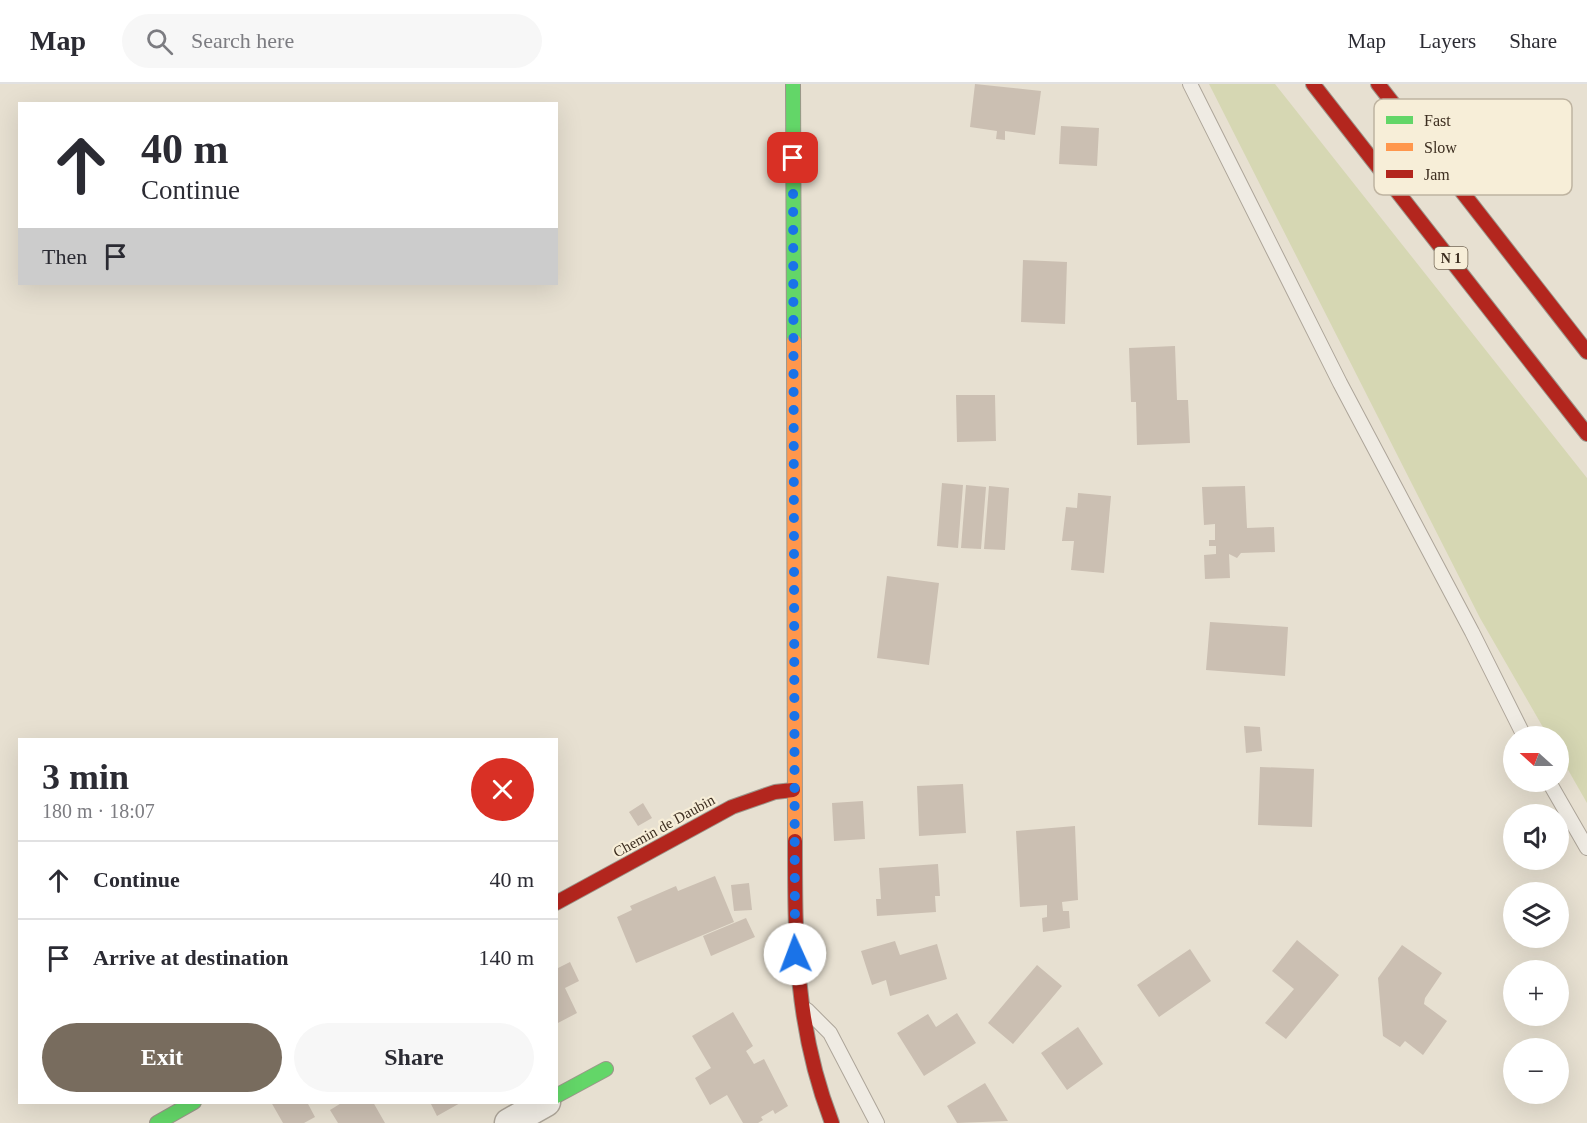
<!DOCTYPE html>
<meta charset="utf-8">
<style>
:root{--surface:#fff;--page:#f7f7f7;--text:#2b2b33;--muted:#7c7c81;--line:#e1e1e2;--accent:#786c5e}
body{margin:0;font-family:"Times New Roman",serif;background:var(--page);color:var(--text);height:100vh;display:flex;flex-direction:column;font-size:22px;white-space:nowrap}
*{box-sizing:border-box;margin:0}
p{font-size:20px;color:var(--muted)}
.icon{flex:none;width:33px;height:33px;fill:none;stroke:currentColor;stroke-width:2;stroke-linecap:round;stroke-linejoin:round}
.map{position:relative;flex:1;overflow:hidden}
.details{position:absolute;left:18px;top:654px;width:540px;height:366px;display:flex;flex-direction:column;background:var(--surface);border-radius:0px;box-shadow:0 6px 24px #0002}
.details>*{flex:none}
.banner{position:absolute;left:18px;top:18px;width:540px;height:183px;border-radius:0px;box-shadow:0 6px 24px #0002;background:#fff;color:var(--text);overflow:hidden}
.needle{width:39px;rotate:291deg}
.buttons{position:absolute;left:1503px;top:642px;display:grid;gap:12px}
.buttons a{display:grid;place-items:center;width:66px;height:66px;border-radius:50%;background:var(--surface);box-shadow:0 6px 24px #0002;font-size:30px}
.pin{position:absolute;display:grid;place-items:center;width:51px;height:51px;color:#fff;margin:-26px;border-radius:12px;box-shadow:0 3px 9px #0006}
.me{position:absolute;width:66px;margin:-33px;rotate:358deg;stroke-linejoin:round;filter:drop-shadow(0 0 4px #0008)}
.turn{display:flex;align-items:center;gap:21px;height:126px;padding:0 24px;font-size:27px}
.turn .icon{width:78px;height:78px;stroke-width:2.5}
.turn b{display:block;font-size:42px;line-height:51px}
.then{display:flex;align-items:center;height:57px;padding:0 24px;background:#0003;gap:12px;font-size:22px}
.round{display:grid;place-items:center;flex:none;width:63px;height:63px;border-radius:32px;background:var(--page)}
.head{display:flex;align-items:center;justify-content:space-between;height:102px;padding:0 24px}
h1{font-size:36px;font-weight:600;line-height:45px}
.action{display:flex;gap:12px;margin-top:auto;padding:12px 24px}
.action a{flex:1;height:69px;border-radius:36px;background:var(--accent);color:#fff;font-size:24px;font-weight:600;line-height:69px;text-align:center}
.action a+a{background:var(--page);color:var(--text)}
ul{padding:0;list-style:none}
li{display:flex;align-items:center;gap:18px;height:78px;padding:0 24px;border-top:2px solid var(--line)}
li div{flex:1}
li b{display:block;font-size:22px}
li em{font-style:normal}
header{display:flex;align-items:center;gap:36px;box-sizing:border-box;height:84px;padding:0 30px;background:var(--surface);border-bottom:2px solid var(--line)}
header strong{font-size:28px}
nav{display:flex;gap:33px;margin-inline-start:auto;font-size:21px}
.search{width:420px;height:54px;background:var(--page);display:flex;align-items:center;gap:15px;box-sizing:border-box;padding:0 21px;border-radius:33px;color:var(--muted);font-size:22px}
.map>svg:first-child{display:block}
.green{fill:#d6d7b3}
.building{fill:#cbbfb2}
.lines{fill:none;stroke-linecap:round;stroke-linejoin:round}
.lane-casing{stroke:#ada599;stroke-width:16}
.street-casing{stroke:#ada599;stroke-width:31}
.fast-casing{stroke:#9c958a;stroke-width:16}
.slow-casing{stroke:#9c958a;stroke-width:16}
.jam-casing{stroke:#9c958a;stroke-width:16}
.lane{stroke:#efebe3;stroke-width:14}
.street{stroke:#efebe3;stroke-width:28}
.fast{stroke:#63d668;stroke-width:14}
.slow{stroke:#ff974d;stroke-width:14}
.jam{stroke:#b3261e;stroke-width:14}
.route{stroke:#1a73e8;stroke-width:10;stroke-dasharray:0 18}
.labels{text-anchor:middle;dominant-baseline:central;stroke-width:4.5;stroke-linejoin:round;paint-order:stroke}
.shield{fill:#f7eed8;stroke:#756857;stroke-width:1.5}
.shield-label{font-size:14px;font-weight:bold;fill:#3d2e20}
.street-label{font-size:15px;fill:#3d2e20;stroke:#f7eed8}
.key{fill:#f7eed8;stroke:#bfb4a1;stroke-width:1.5}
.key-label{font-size:16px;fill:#3d2e20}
</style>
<header>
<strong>Map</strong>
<div class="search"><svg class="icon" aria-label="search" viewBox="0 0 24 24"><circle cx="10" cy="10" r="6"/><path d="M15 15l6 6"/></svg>Search here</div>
<nav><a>Map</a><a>Layers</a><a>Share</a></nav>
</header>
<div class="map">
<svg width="1587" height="1039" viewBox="0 0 1587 1039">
<rect width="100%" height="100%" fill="#e7e0d1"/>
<path class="green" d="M1209 0H1275L1587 394V719L1559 670 1558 652H1548L1480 534Z"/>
<path class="building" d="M975 0 1041 7 1035 51 1005 47V56L996 55 997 47 970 43Z
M1061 42 1099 44 1097 82 1059 80Z
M1023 176 1067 178 1065 240 1021 238Z
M1175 262 1177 316H1188L1190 359 1137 361 1136 318H1131L1129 264Z
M956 311H995L996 357 957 358Z
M942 399 963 401 958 464 937 462Z
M966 401 986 403 981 465 961 464Z
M989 402 1009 404 1005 466 984 465Z
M1245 402 1247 444 1274 443 1275 468 1241 469 1237 474 1229 470 1230 494 1205 495 1204 471 1216 470V462H1209V456H1215V440L1204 441 1202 403Z
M1078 409 1111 412 1104 489 1071 486 1074 457H1062L1066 423 1077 424Z
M887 492 939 499 929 581 877 574Z
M1210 538 1288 543 1285 592 1206 586Z
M1244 642 1260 643 1262 667 1246 669Z
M1260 683 1314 685 1312 743 1258 741Z
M963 700 966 749 919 752 917 702Z
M863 717 865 755 834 757 832 719Z
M643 719 652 734 638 742 629 728Z
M1075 742 1078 816 1062 818 1063 827H1069L1070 844 1043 848 1042 834 1047 833V821L1020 823 1016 747Z
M938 780 940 812H935L936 828 877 832 876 815H881L879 784Z
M715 792 734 838 636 879 617 833 632 826 630 822 676 802 678 807Z
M749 799 752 826 734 827 731 801Z
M746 834 755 853 711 872 703 852Z
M1297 856 1339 891 1286 955 1265 939 1294 905 1272 887Z
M895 857 900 871 937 860 947 895 890 912 886 896 872 901 861 867Z
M1402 861 1442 889 1425 914 1424 920 1447 937 1423 971 1405 957 1400 963 1383 952 1378 894Z
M1190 865 1211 897 1159 933 1137 901Z
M570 878 579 897 565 904 577 929 556 940V885Z
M1037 881 1062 902 1013 960 988 939Z
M733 928 753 962 746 967 754 980 764 975 788 1022 775 1030 773 1026 761 1033 763 1036 758 1039H743L727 1011 710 1021 695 994 711 984 692 952Z
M957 929 976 959 924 992 897 949 928 930 936 943Z
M1078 943 1103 980 1067 1006 1041 969Z
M985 999 1008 1037 957 1039 947 1022Z
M271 1018H307L315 1033 304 1039H283Z
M343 1018H373L385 1039H338L330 1026Z
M430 1018H462L437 1032Z"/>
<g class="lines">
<defs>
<path id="lane" d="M1190 0 1340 299 1472 548 1524 652
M1549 698 1587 764
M807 926 830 949 877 1039"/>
<path id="street" d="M509 1039 546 1018"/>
<path id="fast" d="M793 0 794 257
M556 1012 606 985
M157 1039 194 1018"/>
<path id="slow" d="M794 257 795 757"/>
<path id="jam" d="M1313 0 1587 350
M1378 0 1587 268
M795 757C795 858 795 943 832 1039
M556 819 732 723 775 708 793 706"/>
</defs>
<use href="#lane" class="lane-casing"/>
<use href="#street" class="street-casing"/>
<use href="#fast" class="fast-casing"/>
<use href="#slow" class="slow-casing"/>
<use href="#jam" class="jam-casing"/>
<use href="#lane" class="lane"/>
<use href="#street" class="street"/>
<use href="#fast" class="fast"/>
<use href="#slow" class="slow"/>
<use href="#jam" class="jam"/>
</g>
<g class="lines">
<path class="route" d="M793 74 795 870"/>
</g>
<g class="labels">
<rect class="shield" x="1434.5" y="163" width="33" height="22" rx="4.5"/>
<g class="shield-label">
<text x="1451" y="174">N 1</text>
</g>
<g class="street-label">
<text transform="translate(664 742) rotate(-29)">Chemin de Daubin</text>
</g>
</g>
<rect x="1374" y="15" width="198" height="96" rx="9" class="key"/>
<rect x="1386" y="32" width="27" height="8" fill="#63d668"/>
<rect x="1386" y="59" width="27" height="8" fill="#ff974d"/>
<rect x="1386" y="86" width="27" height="8" fill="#b3261e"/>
<g class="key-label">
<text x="1424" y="42">Fast</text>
<text x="1424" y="69">Slow</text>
<text x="1424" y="96">Jam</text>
</g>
</svg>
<div class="buttons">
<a><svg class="needle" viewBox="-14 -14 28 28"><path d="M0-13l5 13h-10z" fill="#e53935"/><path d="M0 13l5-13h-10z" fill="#7c7c81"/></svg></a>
<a><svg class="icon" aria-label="sound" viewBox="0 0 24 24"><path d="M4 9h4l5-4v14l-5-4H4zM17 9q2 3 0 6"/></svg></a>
<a><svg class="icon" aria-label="layers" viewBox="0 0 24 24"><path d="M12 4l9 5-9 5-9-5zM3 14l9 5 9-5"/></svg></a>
<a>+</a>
<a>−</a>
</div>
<div class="pin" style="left:793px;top:74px;background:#d93025"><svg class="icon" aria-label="arrive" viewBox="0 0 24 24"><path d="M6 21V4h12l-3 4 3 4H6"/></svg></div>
<svg class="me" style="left:795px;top:870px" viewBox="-20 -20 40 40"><circle r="19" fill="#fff"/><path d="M0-13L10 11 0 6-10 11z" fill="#1a73e8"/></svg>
<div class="banner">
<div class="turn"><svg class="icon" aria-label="ahead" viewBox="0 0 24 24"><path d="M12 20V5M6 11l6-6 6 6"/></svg><div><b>40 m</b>Continue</div></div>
<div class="then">Then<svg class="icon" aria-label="arrive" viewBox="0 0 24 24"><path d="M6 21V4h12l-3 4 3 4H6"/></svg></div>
</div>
<section class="details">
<div class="head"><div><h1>3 min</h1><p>180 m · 18:07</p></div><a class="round" style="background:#d93025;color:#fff"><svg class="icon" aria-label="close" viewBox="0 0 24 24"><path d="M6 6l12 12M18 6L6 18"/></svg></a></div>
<ul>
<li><svg class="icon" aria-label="ahead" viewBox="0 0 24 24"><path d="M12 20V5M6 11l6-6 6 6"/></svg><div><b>Continue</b></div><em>40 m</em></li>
<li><svg class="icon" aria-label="arrive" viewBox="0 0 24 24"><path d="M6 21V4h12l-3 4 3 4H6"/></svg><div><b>Arrive at destination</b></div><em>140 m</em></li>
</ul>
<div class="action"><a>Exit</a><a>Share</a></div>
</section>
</div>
